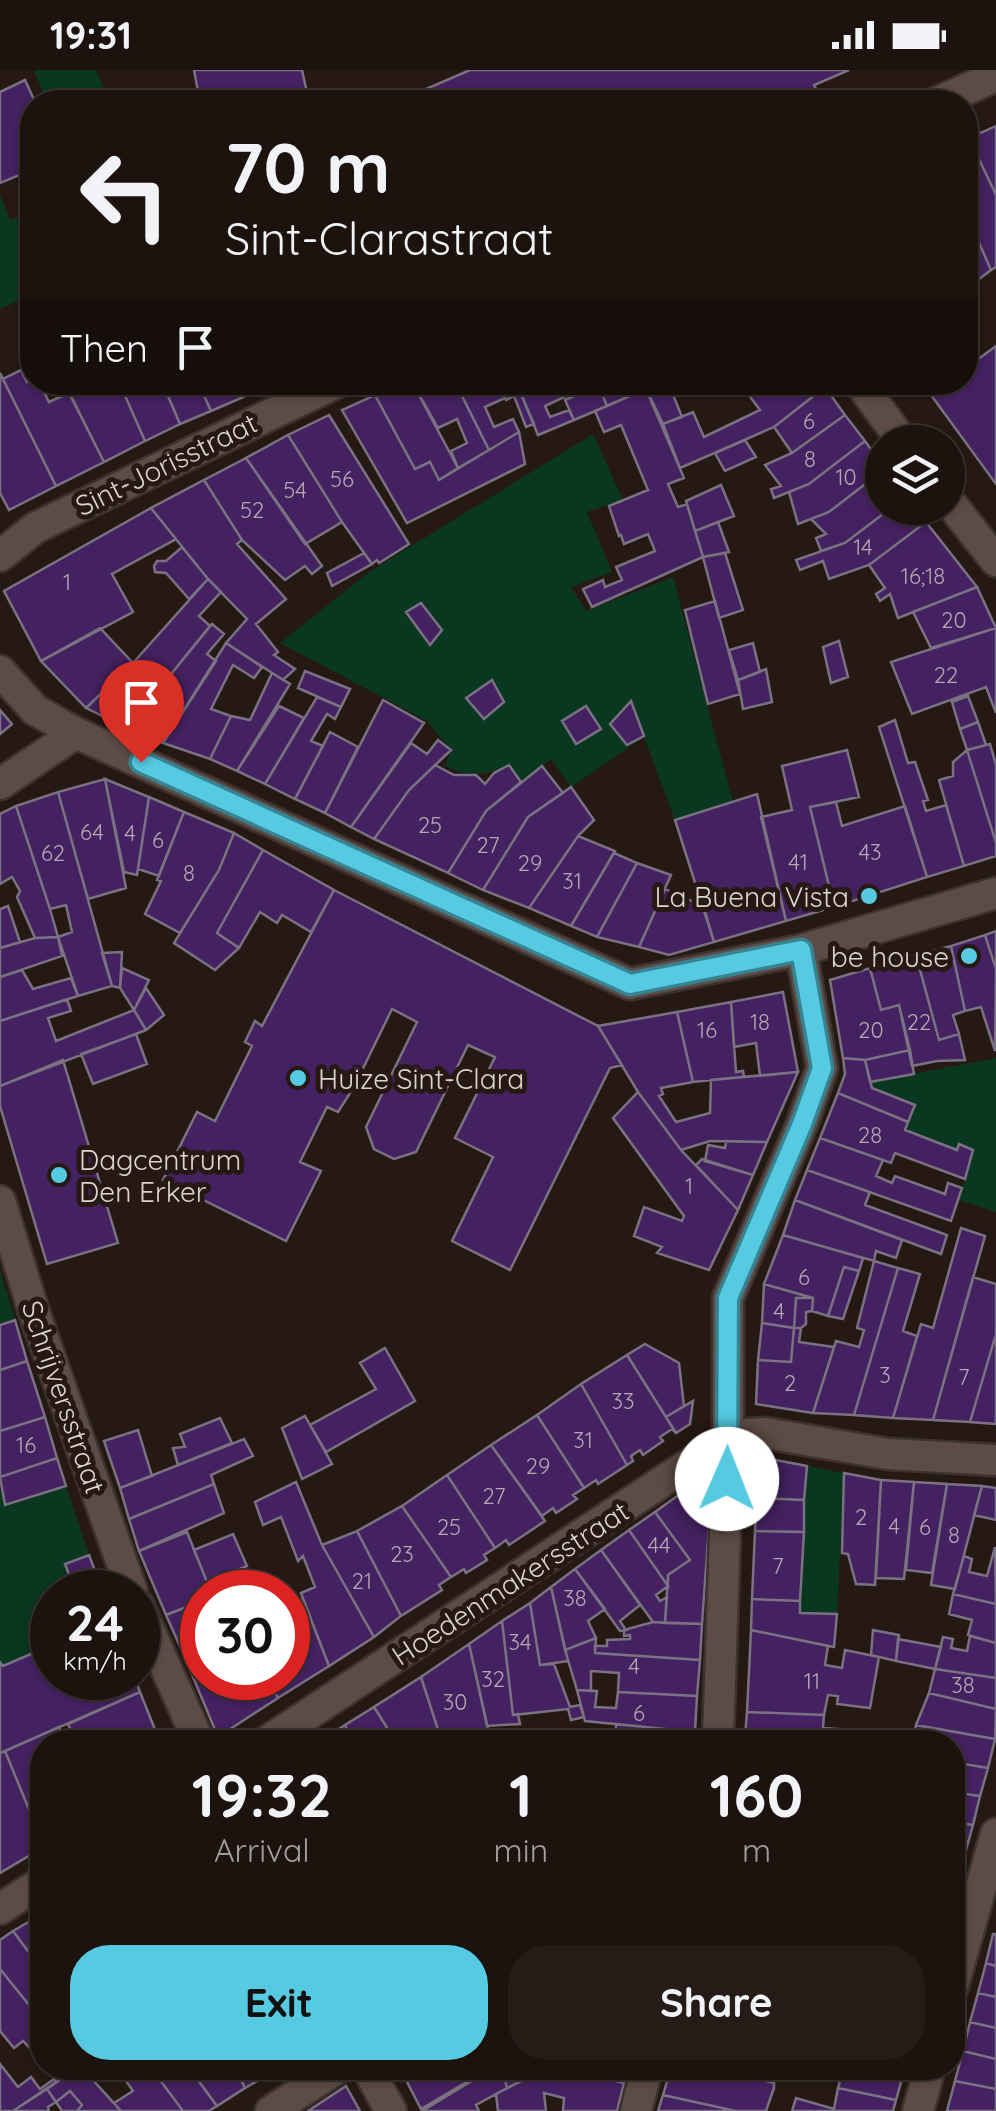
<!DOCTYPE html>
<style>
:root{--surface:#1c120e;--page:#251b17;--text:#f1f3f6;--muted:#a09e9e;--line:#3a322e;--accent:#55cae0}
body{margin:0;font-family:Quicksand,sans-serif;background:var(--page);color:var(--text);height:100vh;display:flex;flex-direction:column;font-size:38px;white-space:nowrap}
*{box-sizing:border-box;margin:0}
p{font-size:32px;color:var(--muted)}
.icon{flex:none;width:55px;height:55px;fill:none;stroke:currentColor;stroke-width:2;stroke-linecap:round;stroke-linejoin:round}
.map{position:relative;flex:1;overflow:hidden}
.drawer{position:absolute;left:30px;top:1660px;width:935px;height:350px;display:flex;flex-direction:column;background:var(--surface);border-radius:40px;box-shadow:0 2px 8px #0004,0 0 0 2px var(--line)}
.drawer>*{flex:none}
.banner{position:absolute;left:20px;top:20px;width:958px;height:305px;border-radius:40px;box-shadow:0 2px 8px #0004,0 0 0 2px var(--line);background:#1c120e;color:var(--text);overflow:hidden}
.buttons{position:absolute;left:865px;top:355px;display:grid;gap:20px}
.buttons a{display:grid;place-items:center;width:100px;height:100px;border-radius:50%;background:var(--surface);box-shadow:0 2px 8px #0004,0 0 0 2px var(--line);font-size:50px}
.speed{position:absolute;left:30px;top:1500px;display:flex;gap:20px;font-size:50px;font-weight:700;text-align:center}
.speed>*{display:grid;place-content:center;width:130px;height:130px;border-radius:50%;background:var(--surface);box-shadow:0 2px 8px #0004,0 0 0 2px var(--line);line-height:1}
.speed small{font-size:25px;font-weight:400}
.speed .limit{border:15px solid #d22;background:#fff;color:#111}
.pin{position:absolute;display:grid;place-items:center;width:85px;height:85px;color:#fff;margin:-102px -42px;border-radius:50% 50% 50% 0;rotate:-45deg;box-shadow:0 0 10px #0007}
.pin .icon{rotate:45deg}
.me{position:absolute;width:110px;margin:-55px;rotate:1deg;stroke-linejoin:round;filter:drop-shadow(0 0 8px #0008)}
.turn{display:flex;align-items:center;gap:35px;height:210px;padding:0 40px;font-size:45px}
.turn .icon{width:130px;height:130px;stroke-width:2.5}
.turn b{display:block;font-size:70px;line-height:85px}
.then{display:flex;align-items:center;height:95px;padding:0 40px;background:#0003;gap:20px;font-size:38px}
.eta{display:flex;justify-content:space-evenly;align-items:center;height:170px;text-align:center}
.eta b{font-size:60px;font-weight:700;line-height:70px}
.primary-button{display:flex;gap:20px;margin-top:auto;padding:20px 40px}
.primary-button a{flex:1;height:115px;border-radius:40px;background:var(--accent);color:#111;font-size:40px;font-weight:700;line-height:115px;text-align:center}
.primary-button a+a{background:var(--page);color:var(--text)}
.status{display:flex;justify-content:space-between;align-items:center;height:70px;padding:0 50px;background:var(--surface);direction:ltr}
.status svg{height:28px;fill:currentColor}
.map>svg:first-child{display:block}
.green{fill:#0a3720}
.building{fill:#442160;stroke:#7a7282;stroke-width:2.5}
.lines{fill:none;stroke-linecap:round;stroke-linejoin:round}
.minor-casing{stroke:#3c322f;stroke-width:35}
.minor{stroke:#5d4c45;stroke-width:30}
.route-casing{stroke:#378392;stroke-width:25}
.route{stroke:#55cae0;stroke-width:18}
.poi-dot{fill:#55cae0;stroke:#261812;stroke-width:4}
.labels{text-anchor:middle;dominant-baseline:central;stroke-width:10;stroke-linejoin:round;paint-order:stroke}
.number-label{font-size:22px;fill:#b7a6b3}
.street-label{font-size:28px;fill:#ddd3cf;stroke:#261812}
.poi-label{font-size:28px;fill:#ddd3cf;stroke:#261812;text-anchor:end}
</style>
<div class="status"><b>19:31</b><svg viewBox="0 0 49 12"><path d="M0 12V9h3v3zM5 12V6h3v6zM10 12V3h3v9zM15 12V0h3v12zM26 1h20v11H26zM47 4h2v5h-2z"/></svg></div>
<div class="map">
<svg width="996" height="2041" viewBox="0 0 996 2041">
<rect width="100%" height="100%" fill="#261812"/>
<path class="green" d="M34 0H96L110 32H47Z
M0 125 10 150 32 142V224L0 239Z
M593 364 623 430 587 442 612 502 571 517 586 541 673 507 733 732 675 750 644 667 571 717 551 689 521 712 509 696C487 705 467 708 445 696L451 680 427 651 280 573 369 502Z
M996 988V1142L958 1130 965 1109 959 1075 957 1080 905 1060 914 1035 872 1018 870 1012Z
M0 1199 15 1250 0 1255Z
M807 1396 844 1403 837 1544 800 1543Z
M66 1416 89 1485 65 1494 74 1518 52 1522 48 1528 52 1540V1575L3 1596 0 1592V1417L5 1435Z"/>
<path class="building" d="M194 0H302L309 32H200Z
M470 0H849L814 15 823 32H396Z
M25 10 35 32 32 100 0 113V22Z
M996 56V125L969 68Z
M969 68 996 125V197L991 200 965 141V70Z
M965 141 991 200 966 219 965 216Z
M996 276V414L931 325 947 312H965V299Z
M21 300 27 312 32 309V312H39L49 332 69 323 104 392 56 416 3 309Z
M0 303 56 416 9 440 0 423Z
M64 312H119L145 371 104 392Z
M119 312H162L180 354 145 371Z
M162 312H198L211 341 180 354Z
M198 312H235L241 328 211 341Z
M235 312H274L241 328Z
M404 312H412L458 398 439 410 430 392 415 399 375 325Z
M412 312H455L489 380 458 398 451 381 467 373 457 349 438 358Z
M455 312H498L505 328 485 337 494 357 513 349 519 362 489 380Z
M498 312H516L534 354 526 357 514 326 506 330Z
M516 312H561L566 326 545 336 550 347 569 340 574 350 538 365Z
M577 312H597L607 336 574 350 565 330 581 323Z
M597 312H619L620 315 643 312 646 319 607 336Z
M643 312H668L682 347 663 354Z
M761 312H821L825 317 774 357 680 398 663 354 693 342 704 367 760 340 745 320Z
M825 317 845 345 792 383 774 357Z
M646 319 684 408 668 414 678 437 687 434 703 487 592 537 583 519 603 510 605 517 622 510 616 497 655 481 648 464 624 474 621 465 619 466 609 436 648 420 621 355 604 362 595 341Z
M375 325 415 399 430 392 439 410 519 362 525 394 407 453 342 340Z
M329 345 409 474 379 493 377 490 372 494 342 452 288 365Z
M845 345 865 371 809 414 774 428 771 419 781 416 765 395 792 383Z
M288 365 342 452 305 474 246 388Z
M745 370 756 387 725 401 715 383Z
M865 371 882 395V401L829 442 798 454 789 422 809 414Z
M246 388 322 496 312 504 305 496 285 510 242 470 204 410Z
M882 401V438H891L845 473 821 481 816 468 826 464 811 449 829 442Z
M204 410 242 470 237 474 286 529 256 554 278 582 274 585 295 599 283 610 226 573 247 549 208 509 151 438Z
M721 415 734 446 695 461 686 431Z
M151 438 176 469 112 504 133 542 41 591 4 521Z
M891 438H915L926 452 869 495 829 509 823 491 800 500 796 490 845 473Z
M718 452 729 482 703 487 695 461Z
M926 452 977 517 898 548 890 524 880 531 876 524 885 518 869 495Z
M182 477 208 509 189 529 166 503 155 502 154 496 157 491H166Z
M364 483 372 494 332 516 327 503Z
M725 483 743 540 719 548 703 487Z
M208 509 221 522 199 546 210 556 127 658 86 638 133 593Z
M977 517 996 558 931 578 913 542Z
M715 531 740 624 708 634 685 540Z
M421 533 442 560 430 575 406 542Z
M212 554 224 564 207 584 216 591 163 673 127 658Z
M100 558 133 593 86 638 41 591Z
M996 558V643L986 617 912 644 891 592Z
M839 571 848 607 831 613 823 577Z
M226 573 262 597 254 608 233 595 211 639 231 646 210 689 163 673Z
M753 573 760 602 738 610 729 580Z
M766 599 772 632 743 639 738 610Z
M305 601 350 619 341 637 298 618Z
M272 603 290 614 237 701 210 689 231 646 250 650Z
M492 610 504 632 484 649 466 628Z
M968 626 978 652 960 659 952 632Z
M317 627 341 637 335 649 327 644 311 671 323 676 295 729 265 714Z
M383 630 424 653 351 757 325 743Z
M631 631 644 666 627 675 610 654Z
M279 636 304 648 265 714 237 701Z
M586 636 601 659 576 674 562 651Z
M0 640 12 654 0 664Z
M895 650 908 693 915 692 928 730 923 731 926 741 946 735 964 796 927 807 879 657Z
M978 652 986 675 967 680 960 659Z
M330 662 358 677 325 743 295 729Z
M438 670 451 680 409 720 374 769 351 757 411 673 427 684Z
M990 674 996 695V773L967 680Z
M847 680 859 727 810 737 834 837 786 851 761 747 792 740 782 696Z
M967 680 996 773V786L964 796 939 710 953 706V692Z
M435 695 454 705H476L485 714 494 703 509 695 521 712 486 741 448 803 374 769 409 720Z
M542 696 563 723 528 747 483 820 448 803 486 741Z
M105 709 149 727 137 805 124 802Z
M105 709 126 818 88 829 58 722Z
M571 717 594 750 578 766 529 838 483 820 528 747Z
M58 722 112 916 78 926 58 867 72 862 66 835 50 839 16 736Z
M757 724 786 851 714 872 675 750Z
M149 727 184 742 159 806 138 799Z
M836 732 842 756 905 736 927 807 834 837 810 737Z
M16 736 50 839 58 867 35 868 17 827 20 821 12 807 0 814V744Z
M184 742 234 763 219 800 180 863 145 844 161 811 157 810Z
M234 763 263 780 217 863 239 878 215 900 174 873 219 800Z
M578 766 615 781 571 856 529 838Z
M263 780 334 820 311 862 282 845 277 853 260 842 239 878 217 863Z
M614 783 637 793 597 867 571 856Z
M637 793 671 805 639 877 597 867Z
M665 819 696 833 702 831 714 872 669 885 639 877Z
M334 820 598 956 622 995 610 998 510 1200 452 1171 493 1087 455 1068 495 987 468 975 416 1082 394 1089 374 1079 366 1057 417 952 392 939 354 1017 338 1042 327 1037 300 1092 321 1101 286 1171 163 1110 197 1042 215 1051 252 976 245 972 255 951 262 956Z
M8 836 20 872 0 878V839Z
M996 861V899L985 865Z
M985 865 996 899 995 981 981 937 965 941 951 876Z
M58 867 62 886 0 907V878L35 868Z
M951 876 965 941 953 945 959 964 939 970 916 885Z
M122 882 120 918 112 916 102 883Z
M916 885 939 970 959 964 965 990 937 991 912 996 899 935 881 940 870 898Z
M122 898 149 910 134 940 120 918Z
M870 898 881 940 899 935 910 980 865 990 843 988 830 910Z
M22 900 33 919 71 908 78 926 0 951V907Z
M146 918 164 945 146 960 134 940Z
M783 922 798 1002 760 1006 756 973 734 977 731 932Z
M67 929 71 941 48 948 56 971 134 940 146 960 0 1016V951Z
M731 932 736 1002 743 1001 744 1007 693 1012 677 942Z
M677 942 693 1012 661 1018 663 1024 659 1026 676 1052 710 1043 711 1010 798 1002 767 1072 710 1071 681 1080 638 1022 598 956Z
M136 964 147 994 93 1014 81 984Z
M910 980 914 1004 870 1012 865 990Z
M843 988 865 990 872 1018 915 1035 908 1052 838 1023 845 1004Z
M63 990 118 1173 47 1194 0 1036V1016Z
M638 1022 681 1080 738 1140 709 1200 657 1183 662 1177 634 1166 644 1137 682 1151 684 1146 613 1048Z
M838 1023 908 1052 905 1060 957 1080 959 1074 973 1080 965 1109 895 1083 891 1093 820 1068Z
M820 1068 883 1090 876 1106 892 1113 895 1106 945 1124 948 1113 962 1118 951 1151 807 1100Z
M726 1071 767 1072 753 1105 705 1091 708 1075 725 1078Z
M702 1089 753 1105 738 1140 696 1095Z
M807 1100 870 1122 865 1135 947 1165 941 1184 795 1130Z
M795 1130 902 1170 896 1188 876 1181 874 1191 783 1165Z
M961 1158 985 1166 933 1350 893 1348 921 1254 933 1258Z
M783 1165 863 1188 859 1201 844 1197 828 1246 812 1241 813 1228 764 1214Z
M874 1191 898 1198 854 1345 813 1343 836 1271 859 1277 864 1260 857 1258Z
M844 1197 859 1201 843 1249 828 1246Z
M898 1198 920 1204 903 1261 917 1266 893 1348 854 1345Z
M973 1207 996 1214V1264L970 1352 933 1350Z
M764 1214 813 1228H796L794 1258 762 1253Z
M796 1228H813L812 1241 806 1242V1254L801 1258H794Z
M15 1250 27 1291 0 1300V1255Z
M762 1253 794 1258 791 1292 758 1290Z
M794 1258H801L799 1272 834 1277 813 1343 756 1334 758 1290 791 1292Z
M996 1264V1354L970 1352Z
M645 1274 679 1293 684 1336 666 1347 627 1285Z
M385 1278 415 1331 326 1382 310 1355 376 1319 360 1293Z
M627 1285 676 1363 672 1359 660 1367 663 1371 643 1385 640 1380 631 1386 633 1391 627 1395 581 1314Z
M27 1291 45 1347 0 1361V1300Z
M581 1314 627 1395 598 1414 596 1410 584 1418 537 1345Z
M693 1331 690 1354 676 1363 666 1347Z
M537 1345 584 1418 573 1425 577 1429 556 1443 553 1438 542 1446 491 1375Z
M305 1346 332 1394 302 1409 282 1358Z
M45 1347 57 1388 0 1407V1361Z
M220 1348 232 1373 178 1395 173 1378 185 1377 180 1364Z
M138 1360 152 1406 120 1418 104 1371Z
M244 1369 253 1386 211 1405 214 1414 129 1449 120 1418Z
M491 1375 545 1451 509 1475 506 1470 495 1478 447 1405Z
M760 1387 807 1396 804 1430 757 1428Z
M57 1388 66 1416 5 1435 0 1407Z
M844 1403 881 1410 875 1515 856 1514 848 1484 842 1483Z
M447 1405 495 1478 484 1485 487 1490 466 1503 464 1499 451 1507 402 1436Z
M702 1408 712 1414 702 1554 665 1553 668 1505 690 1490 655 1442Z
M881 1410 914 1412 904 1509 876 1508Z
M296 1412 322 1475 374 1567 329 1596 301 1523 315 1517 303 1486 298 1491 281 1447 263 1455 255 1432Z
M914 1412 947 1414 932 1503 906 1500Z
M214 1414 224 1443 139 1481 129 1449Z
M947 1414 982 1416 955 1519 931 1515Z
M982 1416 996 1418V1450L974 1445Z
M757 1428 804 1430V1462L755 1461Z
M402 1436 451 1507 439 1515 442 1520 401 1546 357 1461Z
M655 1442 690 1490 668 1505V1516L629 1460Z
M629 1460 668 1516 656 1525 660 1531 667 1527 665 1553 653 1552 601 1480Z
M357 1461 401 1546 374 1567 322 1475Z
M755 1461 804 1462 800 1531 752 1529Z
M187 1462 211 1522H202V1531L166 1545 139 1481Z
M233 1464 247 1496 207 1512 194 1480Z
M995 1477 996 1534 953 1524 964 1486 972 1489 969 1502 987 1506Z
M601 1480 640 1535 620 1551 626 1560 620 1561 575 1499Z
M89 1485 98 1509 74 1518 65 1494Z
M575 1499 605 1539 588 1551 596 1568 565 1580 551 1517Z
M98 1509 103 1522H62L74 1518Z
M551 1517 568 1591 540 1595 530 1533Z
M953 1524 996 1534V1573L968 1565 972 1550 949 1544Z
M303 1529 329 1596 278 1628 268 1608H288V1535Z
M752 1529 800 1531V1543L837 1544 834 1577 751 1560Z
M202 1531V1574L183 1583 166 1545Z
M530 1533 540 1595 554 1594 570 1637 580 1635 584 1647 571 1650 568 1639 513 1645 502 1551Z
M502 1551 513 1645 518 1644 520 1654 487 1656 469 1574Z
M653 1552 702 1554 700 1590 595 1583V1576H607V1570L630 1569V1565L624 1566V1560Z
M751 1560 828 1576 825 1595 842 1598 845 1580 879 1587 870 1638 837 1634 838 1626 828 1625 824 1645 747 1642Z
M873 1560 899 1565 896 1591 871 1585Z
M970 1566 996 1573V1608L935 1599 943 1567 953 1569 951 1578 967 1581Z
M596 1568 595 1583 700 1590 697 1626 618 1622 619 1603 591 1601V1621L577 1620 565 1580Z
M898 1569 941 1577 935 1599 896 1591Z
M202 1574V1608H268L278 1628 218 1667 183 1583Z
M469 1574 491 1672H442L421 1607Z
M52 1575V1608H135L140 1622 0 1683V1592L3 1596Z
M935 1599 996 1608V1639L929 1623Z
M421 1607 442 1672H396L374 1637Z
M577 1620 597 1621 595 1637 616 1638 618 1622 697 1626 695 1662 585 1651Z
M140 1622 160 1672H76L68 1654Z
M929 1623 996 1639 995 1669 916 1655Z
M374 1637 396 1672H353L345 1655Z
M747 1642 824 1645 823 1658 867 1661 866 1667 864 1672H802L803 1669 745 1667Z
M616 1654 695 1662 694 1672H615Z
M345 1655 353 1672H318Z
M916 1655 995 1669 988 1698 952 1692V1672H912Z
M59 1657 63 1669 42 1672V1771L5 1681Z
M745 1667 803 1669 802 1672H745Z
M866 1667 890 1668 889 1672H864Z
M5 1681 42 1771V1778L0 1803V1683Z
M952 1692 988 1698 980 1726 952 1722Z
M952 1722 980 1726 973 1755 952 1752Z
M952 1752 973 1755 964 1787 952 1785Z
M952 1785 964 1787 955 1817H952Z
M42 1844V1900L13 1861Z
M13 1861 42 1900V1951L0 1899V1870Z
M993 1864H996V1896L986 1893Z
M986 1893 996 1896V1927L978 1923Z
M0 1899 42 1951V1991L23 1971 14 1978 0 1961Z
M978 1923 996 1927V1958L970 1952Z
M970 1952 996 1958V1989L963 1981Z
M963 1981 996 1989V2019L955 2011Z
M0 1994 18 2017 31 2007 40 2019 54 2009 56 2012 13 2041H0Z
M77 1998H82L121 2041H77L82 2035 70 2021 56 2032 47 2019Z
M117 1998H151L183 2041H121L114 2033 133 2021Z
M151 1998H189L217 2036 209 2041H183Z
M189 1998H235L245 2018 217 2036Z
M235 1998H280L245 2018Z
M398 1998H433L407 2012Z
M433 1998H469L475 2007 421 2039 407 2012Z
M493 1998H502L507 2018 476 2035 479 2041H422Z
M502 1998H547L507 2018Z
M547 1998H561L624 2013 617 2041H563L564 2028 544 2023 546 2041H498L496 2024Z
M561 1998H627L624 2013Z
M671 1998H715L774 2013V2018L766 2041H736L663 2025Z
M715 1998H770L767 2010Z
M831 1998H905L896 2030 838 2018 843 2001Z
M955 2011 996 2019V2041H947Z
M346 2016 360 2041H308Z
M838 2018 896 2030 893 2041H792L796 2028 834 2039Z
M47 2019 56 2032 48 2037 49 2041H13Z
M70 2021 82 2035 77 2041H62L56 2032Z
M663 2025 736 2041H658Z"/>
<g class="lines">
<defs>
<path id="minor" d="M938 32 996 6
M859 312 903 372
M948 430 996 491
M0 486 35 458 338 312
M0 601 35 640 76 663 630 914 801 880 996 823
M0 714 76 663
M0 1131 33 1239 132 1522
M138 1535 199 1672
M266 1672 686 1396 728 1372 748 1364 765 1363 888 1384 996 1390
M718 1672 728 1372V1228L802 1054 822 998 801 880
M0 1839 42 1812
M952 1919 996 1764
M367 1998 391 2041
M271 2041 338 1998
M636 2041 647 1998
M918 2041 930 1998"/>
</defs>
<use href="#minor" class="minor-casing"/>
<use href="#minor" class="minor"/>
</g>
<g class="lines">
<defs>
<path id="route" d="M141 692 630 914 801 880 822 998 802 1054 728 1228 727 1409"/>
</defs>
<use href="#route" class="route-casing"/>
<use href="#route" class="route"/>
</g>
<g class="poi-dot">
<circle cx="869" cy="826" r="10"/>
<circle cx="969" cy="886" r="10"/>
<circle cx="298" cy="1008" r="10"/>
<circle cx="59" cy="1105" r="10"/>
</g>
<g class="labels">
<g class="number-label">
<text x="809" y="351">6</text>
<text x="810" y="389">8</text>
<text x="846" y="407">10</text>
<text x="342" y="409">56</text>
<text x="295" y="420">54</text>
<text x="252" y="440">52</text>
<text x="863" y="477">14</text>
<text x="923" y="506">16;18</text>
<text x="67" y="512">1</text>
<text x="954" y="550">20</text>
<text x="946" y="605">22</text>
<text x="430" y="755">25</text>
<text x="92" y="762">64</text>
<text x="130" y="763">4</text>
<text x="158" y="770">6</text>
<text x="488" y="775">27</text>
<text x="870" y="782">43</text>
<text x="53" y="783">62</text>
<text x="798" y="792">41</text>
<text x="530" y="793">29</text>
<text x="189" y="803">8</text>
<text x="572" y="811">31</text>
<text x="760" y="952">18</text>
<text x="919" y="952">22</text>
<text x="707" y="960">16</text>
<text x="871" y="960">20</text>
<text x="870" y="1065">28</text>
<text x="689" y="1116">1</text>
<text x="804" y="1207">6</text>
<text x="779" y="1241">4</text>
<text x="885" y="1305">3</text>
<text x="964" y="1307">7</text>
<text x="790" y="1313">2</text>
<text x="623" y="1331">33</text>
<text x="583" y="1370">31</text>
<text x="26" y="1375">16</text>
<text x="538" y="1396">29</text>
<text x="494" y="1426">27</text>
<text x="861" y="1447">2</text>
<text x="894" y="1456">4</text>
<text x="449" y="1457">25</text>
<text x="925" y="1457">6</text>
<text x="954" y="1465">8</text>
<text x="659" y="1475">44</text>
<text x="402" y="1484">23</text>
<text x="778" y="1496">7</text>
<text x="362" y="1511">21</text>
<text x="575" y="1528">38</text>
<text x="520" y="1572">34</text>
<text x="634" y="1596">4</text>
<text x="493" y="1609">32</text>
<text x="812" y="1611">11</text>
<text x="963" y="1615">38</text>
<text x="455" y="1632">30</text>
<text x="639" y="1643">6</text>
</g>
<g class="street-label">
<text transform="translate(166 394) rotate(-26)">Sint-Jorisstraat</text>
<text transform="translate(64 1327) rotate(71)">Schrijversstraat</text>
<text transform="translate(510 1513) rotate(-33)">Hoedenmakersstraat</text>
</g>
<g class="poi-label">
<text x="849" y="826">La Buena Vista</text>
<text x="949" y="886">be house</text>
<text x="318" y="1008" text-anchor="start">Huize Sint-Clara</text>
<text x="79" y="1089" text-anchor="start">Dagcentrum<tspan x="79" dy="32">Den Erker</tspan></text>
</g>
</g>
</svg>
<div class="buttons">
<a><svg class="icon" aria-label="layers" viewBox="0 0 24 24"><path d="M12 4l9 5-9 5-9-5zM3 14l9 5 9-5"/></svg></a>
</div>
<div class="speed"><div>24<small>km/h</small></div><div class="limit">30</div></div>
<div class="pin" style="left:141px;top:692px;background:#d93025"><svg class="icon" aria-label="arrive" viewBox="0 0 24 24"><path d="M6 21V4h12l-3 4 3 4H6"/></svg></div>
<svg class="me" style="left:727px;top:1409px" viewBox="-20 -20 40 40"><circle r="19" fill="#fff"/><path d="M0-13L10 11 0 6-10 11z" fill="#55cae0"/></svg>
<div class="banner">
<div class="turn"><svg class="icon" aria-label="left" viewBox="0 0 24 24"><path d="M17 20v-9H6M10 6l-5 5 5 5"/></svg><div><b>70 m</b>Sint-Clarastraat</div></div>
<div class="then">Then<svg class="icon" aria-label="arrive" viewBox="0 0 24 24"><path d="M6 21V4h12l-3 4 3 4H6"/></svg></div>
</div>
<section class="drawer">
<div class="eta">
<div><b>19:32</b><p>Arrival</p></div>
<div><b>1</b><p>min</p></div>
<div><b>160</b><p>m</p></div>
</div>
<div class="primary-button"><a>Exit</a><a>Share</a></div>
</section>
</div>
